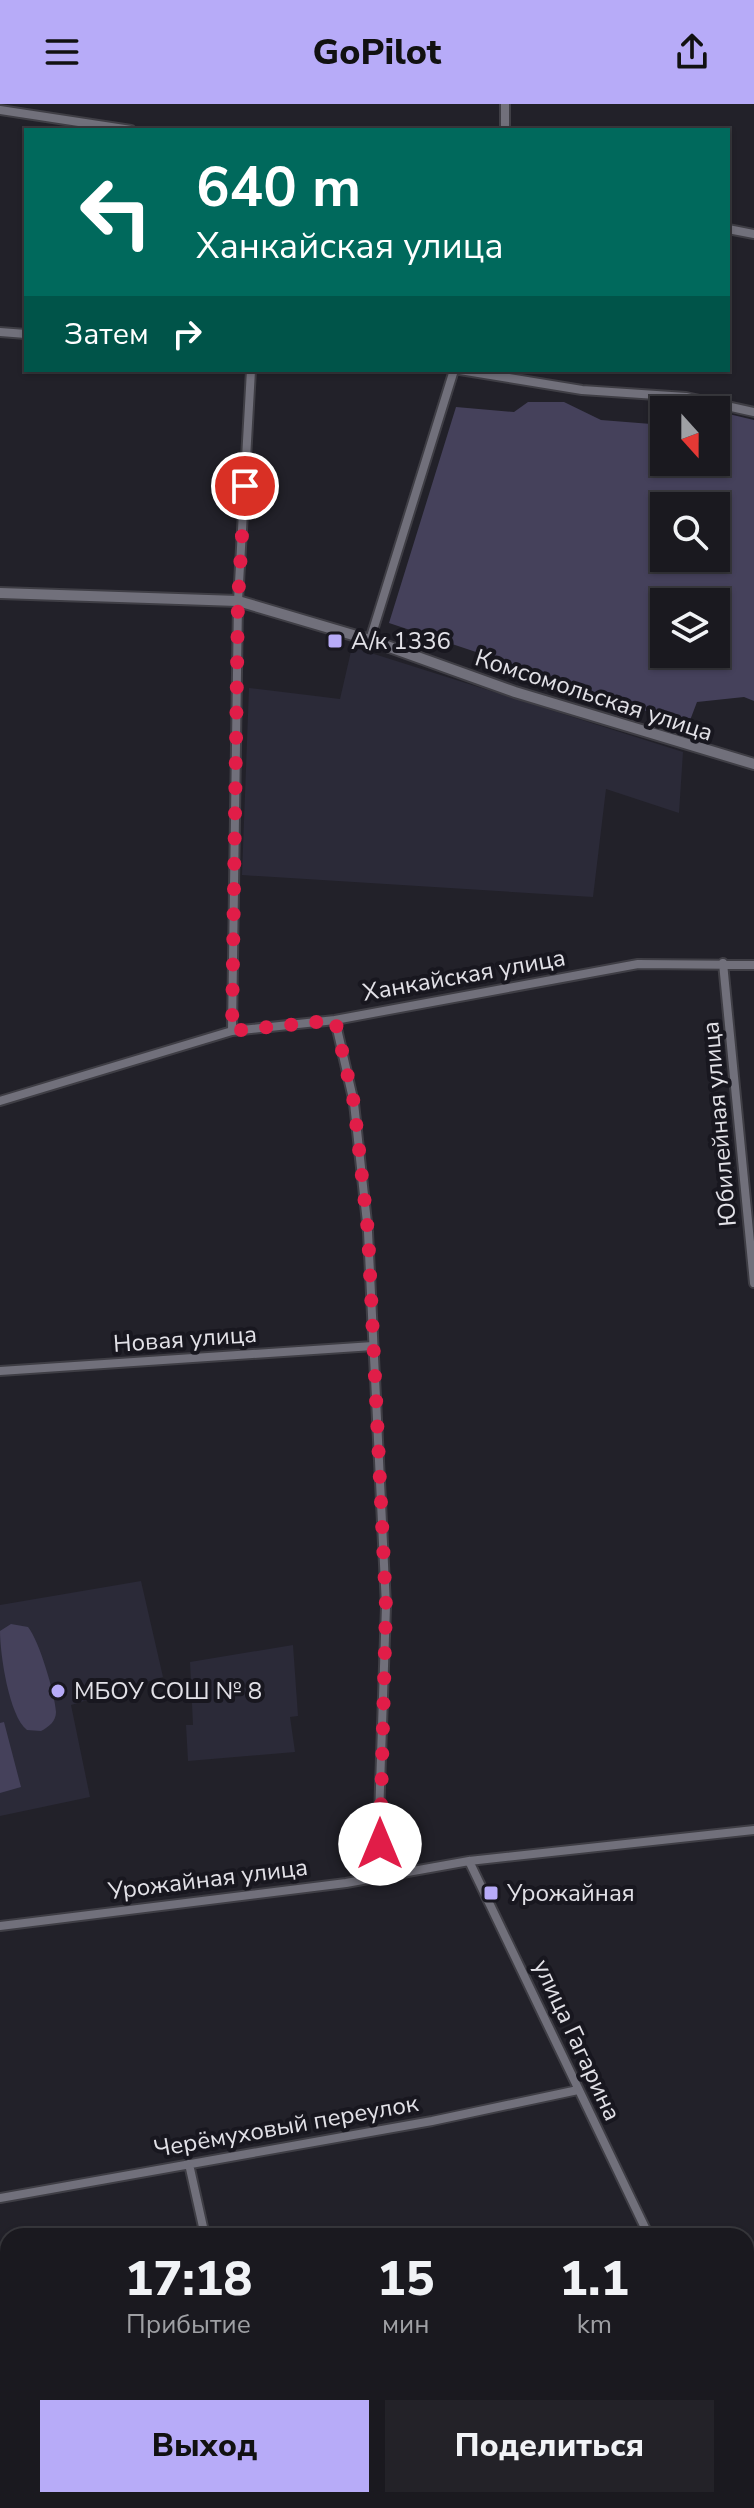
<!DOCTYPE html>
<html lang="ru">
<meta charset="utf-8">
<style>
:root{--surface:#1a191f;--page:#232228;--text:#f1f3f6;--muted:#9fa0a4;--line:#38383d;--accent:#b7abf8}
body{margin:0;font-family:"Nunito Sans",sans-serif;background:var(--page);color:var(--text);height:100vh;display:flex;flex-direction:column;font-size:30px;white-space:nowrap}
*{box-sizing:border-box;margin:0}
p{font-size:26px;color:var(--muted)}
.icon{flex:none;width:44px;height:44px;fill:none;stroke:currentColor;stroke-width:2;stroke-linecap:round;stroke-linejoin:round}
.map{position:relative;flex:1;overflow:hidden}
.side{position:absolute;left:0px;top:2124px;width:754px;height:280px;display:flex;flex-direction:column;background:var(--surface);border-radius:24px 24px 0 0;box-shadow:0 2px 6px #0004,0 0 0 2px var(--line)}
.side>*{flex:none}
.guide{position:absolute;left:24px;top:24px;width:706px;height:244px;border-radius:0px;box-shadow:0 2px 6px #0004,0 0 0 2px var(--line);background:#00695c;color:#fff;overflow:hidden}
.needle{width:52px;rotate:159deg}
.buttons{position:absolute;left:650px;top:292px;display:grid;gap:16px}
.buttons a{display:grid;place-items:center;width:80px;height:80px;border-radius:0px;background:var(--surface);box-shadow:0 2px 6px #0004,0 0 0 2px var(--line);font-size:40px}
.pin{position:absolute;display:grid;place-items:center;width:68px;height:68px;color:#fff;margin:-34px;border:4px solid #fff;border-radius:50%;box-shadow:0 2px 8px #0007}
.me{position:absolute;width:88px;margin:-44px;rotate:0deg;stroke-linejoin:round;filter:drop-shadow(0 0 6px #0008)}
.turn{display:flex;align-items:center;gap:28px;height:168px;padding:0 40px;font-size:36px}
.turn .icon{width:104px;height:104px;stroke-width:2.5}
.turn b{display:block;font-size:56px;line-height:68px}
.then{display:flex;align-items:center;height:76px;padding:0 40px;background:#0003;gap:16px;font-size:30px}
.eta{display:flex;justify-content:space-evenly;align-items:center;height:136px;text-align:center}
.eta b{font-size:48px;font-weight:800;line-height:56px}
.primary-button{display:flex;gap:16px;margin-top:auto;padding:16px 40px}
.primary-button a{flex:1;height:92px;border-radius:0px;background:var(--accent);color:#111;font-size:32px;font-weight:800;line-height:92px;text-align:center}
.primary-button a+a{background:var(--page);color:var(--text)}
header{display:flex;justify-content:space-between;align-items:center;height:104px;padding:0 40px;background:var(--accent);color:#111;font-size:36px;font-weight:800}
.map>svg:first-child{display:block}
.built{fill:#2b2a38}
.green{fill:#45415b;fill-rule:evenodd}
.lines{fill:none;stroke-linecap:round;stroke-linejoin:round}
.minor-casing{stroke:#3f3e45;stroke-width:12}
.tertiary-casing{stroke:#3f3e45;stroke-width:14}
.minor{stroke:#71707b;stroke-width:8}
.tertiary{stroke:#71707b;stroke-width:10}
.route{stroke:#e11d48;stroke-width:14;stroke-dasharray:0 25.2}
.poi-dot{fill:#b7abf8;stroke:#18171f;stroke-width:3}
.labels{text-anchor:middle;dominant-baseline:central;stroke-width:8;stroke-linejoin:round;paint-order:stroke}
.poi-label{font-size:24px;fill:#e2e1e7;stroke:#18171f;text-anchor:start}
.street-label{font-size:24px;fill:#e2e1e7;stroke:#18171f}
</style>
<header><svg class="icon" aria-label="menu" viewBox="0 0 24 24"><path d="M4 6h16M4 12h16M4 18h16"/></svg>GoPilot<svg class="icon" aria-label="share" viewBox="0 0 24 24"><path d="M12 15V3M7 8l5-5 5 5M5 13v7h14v-7"/></svg></header>
<div class="map">
<svg width="754" height="2404" viewBox="0 0 754 2404">
<rect width="100%" height="100%" fill="#222129"/>
<path class="built" d="M352 543 683 648 679 709 606 685 593 793 242 771 249 584 340 595Z
M141 1477 163 1573 71 1601 90 1693 0 1712V1501Z
M293 1541 298 1612 290 1613 295 1648 188 1657 186 1621H193L190 1558Z"/>
<path class="green" d="M528 298H564L601 316 664 321V358H716V307L754 316V597L744 593 697 598 689 619C635 605 583 586 531 567 514 561 499 560 485 551L389 519 456 303 514 308ZM664 402H716V454H664ZM664 498H716V550H664Z
M11 1520 28 1523C39 1536 55 1590 56 1608 56 1617 49 1623 41 1627L27 1626C9 1612 0 1550 0 1527Z
M4 1618 21 1683 0 1689V1619Z"/>
<g class="lines">
<defs>
<path id="minor" d="M505 0V26
M0 6 131 26
M728 125 754 130
M0 228 26 230
M460 266 582 286 686 293 754 308
M370 536 454 266
M723 859 754 1179
M335 916 354 999 368 1128 386 1502 379 1713 383 1770
M232 927 238 497 251 266
M0 997 232 927 335 916 638 860 754 861
M0 1267 373 1242
M469 1757 649 2132
M0 1822 346 1779 469 1757 754 1726
M189 2060 205 2132
M0 2094 432 2017 578 1986
M746 2328 754 2344
M361 2396 367 2404
M0 2397 8 2391
M611 2404 623 2396"/>
<path id="tertiary" d="M0 489 238 497 370 536 515 588 754 660"/>
</defs>
<use href="#minor" class="minor-casing"/>
<use href="#tertiary" class="tertiary-casing"/>
<use href="#minor" class="minor"/>
<use href="#tertiary" class="tertiary"/>
</g>
<g class="lines">
<path class="route" d="M245 382 238 497 232 927 335 916 354 999 368 1128 386 1502 380 1740"/>
</g>
<g class="poi-dot">
<rect x="327" y="529" width="16" height="16" rx="4"/>
<circle cx="58" cy="1587" r="8"/>
<rect x="483" y="1781" width="16" height="16" rx="4"/>
</g>
<g class="labels">
<g class="poi-label">
<text x="351" y="537">А/к 1336</text>
<text x="74" y="1587">МБОУ СОШ № 8</text>
<text x="507" y="1789">Урожайная</text>
</g>
<g class="street-label">
<text transform="translate(594 591) rotate(18)">Комсомольская улица</text>
<text transform="translate(464 871) rotate(-10)">Ханкайская улица</text>
<text transform="translate(719 1020) rotate(-95)">Юбилейная улица</text>
<text transform="translate(185 1235) rotate(-4)">Новая улица</text>
<text transform="translate(208 1775) rotate(-7)">Урожайная улица</text>
<text transform="translate(577 1936) rotate(65)">улица Гагарина</text>
<text transform="translate(286 2022) rotate(-10)">Черёмуховый переулок</text>
</g>
</g>
</svg>
<div class="buttons">
<a><svg class="needle" viewBox="-14 -14 28 28"><path d="M0-13l5 13h-10z" fill="#e53935"/><path d="M0 13l5-13h-10z" fill="#9fa0a4"/></svg></a>
<a><svg class="icon" aria-label="search" viewBox="0 0 24 24"><circle cx="10" cy="10" r="6"/><path d="M15 15l6 6"/></svg></a>
<a><svg class="icon" aria-label="layers" viewBox="0 0 24 24"><path d="M12 4l9 5-9 5-9-5zM3 14l9 5 9-5"/></svg></a>
</div>
<div class="pin" style="left:245px;top:382px;background:#d93025"><svg class="icon" aria-label="arrive" viewBox="0 0 24 24"><path d="M6 21V4h12l-3 4 3 4H6"/></svg></div>
<svg class="me" style="left:380px;top:1740px" viewBox="-20 -20 40 40"><circle r="19" fill="#fff"/><path d="M0-13L10 11 0 6-10 11z" fill="#e11d48"/></svg>
<div class="guide">
<div class="turn"><svg class="icon" aria-label="left" viewBox="0 0 24 24"><path d="M17 20v-9H6M10 6l-5 5 5 5"/></svg><div><b>640 m</b>Ханкайская улица</div></div>
<div class="then">Затем<svg class="icon" aria-label="right" viewBox="0 0 24 24"><path d="M7 20v-9h11M14 6l5 5-5 5"/></svg></div>
</div>
<section class="side">
<div class="eta">
<div><b>17:18</b><p>Прибытие</p></div>
<div><b>15</b><p>мин</p></div>
<div><b>1.1</b><p>km</p></div>
</div>
<div class="primary-button"><a>Выход</a><a>Поделиться</a></div>
</section>
</div>
